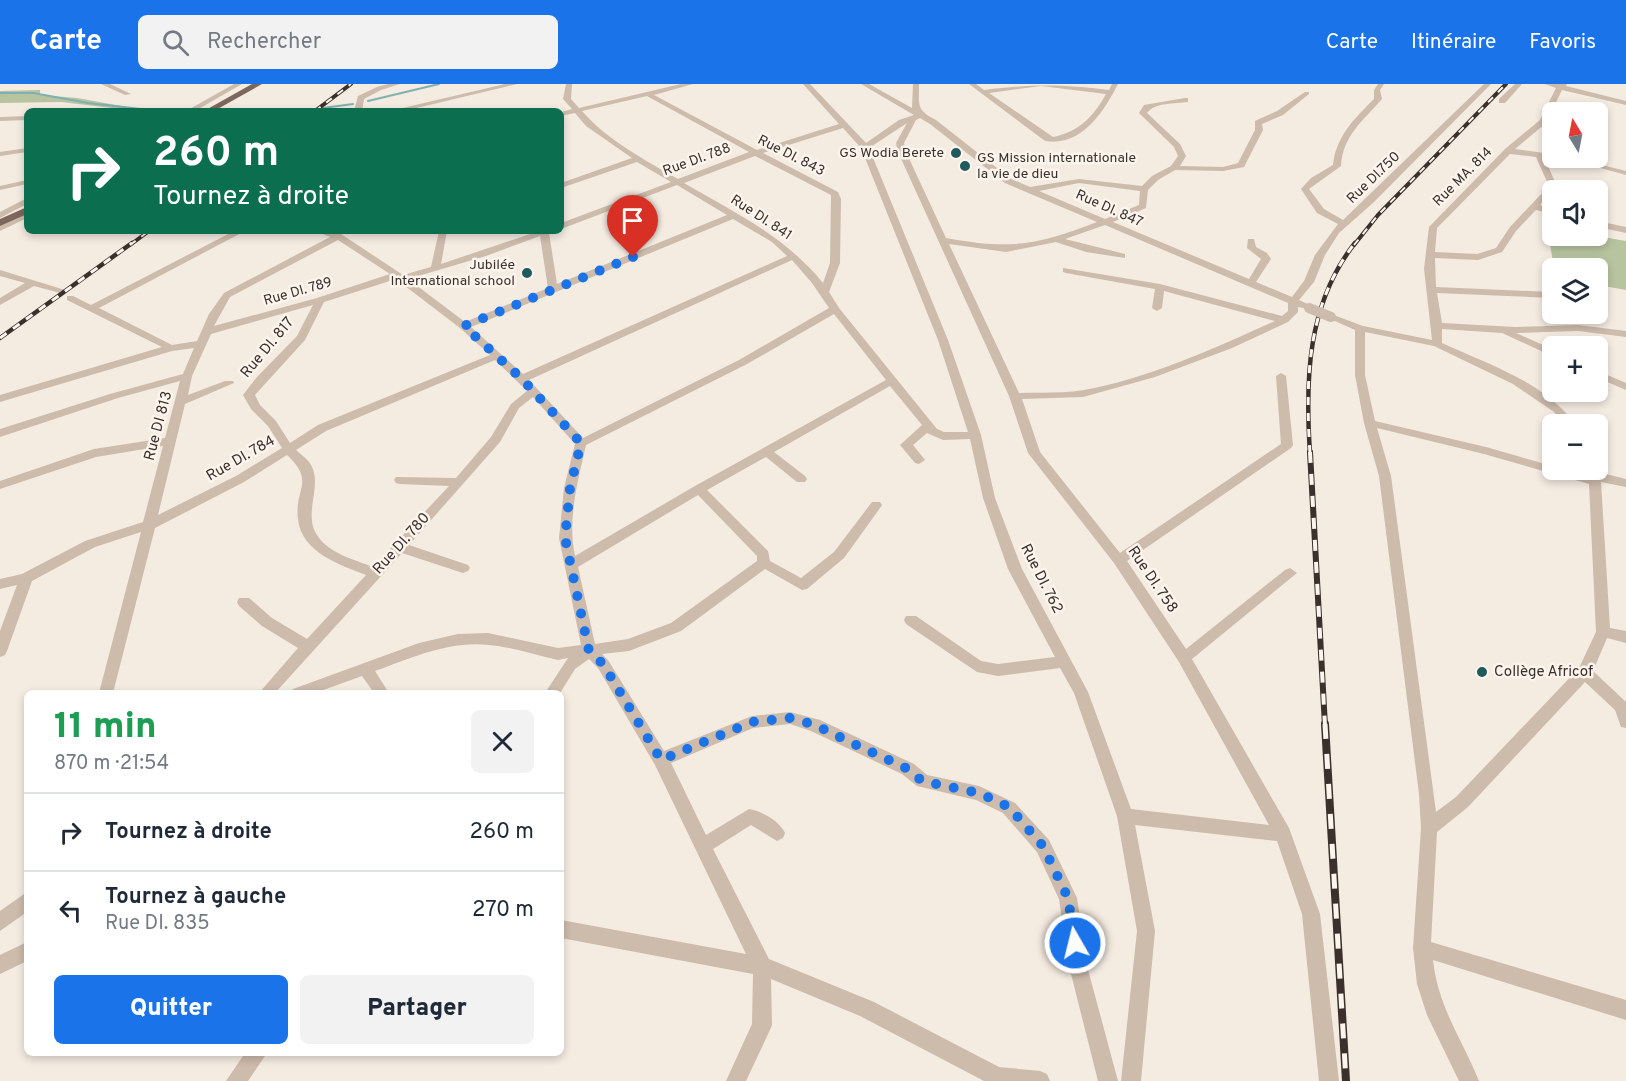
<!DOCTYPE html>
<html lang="fr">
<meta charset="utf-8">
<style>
:root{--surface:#fff;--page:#f2f2f3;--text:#1f2937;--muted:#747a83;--line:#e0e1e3;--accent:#1a73e8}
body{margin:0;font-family:Overpass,sans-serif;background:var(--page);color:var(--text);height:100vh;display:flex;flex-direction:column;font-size:22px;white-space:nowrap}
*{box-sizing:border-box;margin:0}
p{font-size:20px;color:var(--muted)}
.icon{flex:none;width:33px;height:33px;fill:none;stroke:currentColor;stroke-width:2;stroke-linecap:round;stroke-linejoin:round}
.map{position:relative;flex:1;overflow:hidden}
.sheet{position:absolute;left:24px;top:606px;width:540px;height:366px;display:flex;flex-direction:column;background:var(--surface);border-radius:9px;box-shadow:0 3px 9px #0003}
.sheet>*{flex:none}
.top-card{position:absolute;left:24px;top:24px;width:540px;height:126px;border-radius:9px;box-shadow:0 3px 9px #0003;background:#0b6e4f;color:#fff;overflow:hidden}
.needle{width:39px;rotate:350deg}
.controls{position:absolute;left:1542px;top:18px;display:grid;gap:12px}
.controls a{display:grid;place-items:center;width:66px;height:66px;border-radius:9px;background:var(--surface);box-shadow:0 3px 9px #0003;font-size:30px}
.pin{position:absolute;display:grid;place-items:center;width:51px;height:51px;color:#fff;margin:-62px -26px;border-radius:50% 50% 50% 0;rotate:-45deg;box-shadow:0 0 6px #0007}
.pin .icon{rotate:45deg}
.me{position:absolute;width:66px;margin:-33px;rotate:352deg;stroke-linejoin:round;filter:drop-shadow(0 0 4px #0008)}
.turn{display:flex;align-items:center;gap:21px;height:126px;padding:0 30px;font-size:27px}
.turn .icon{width:78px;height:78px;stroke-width:2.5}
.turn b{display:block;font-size:42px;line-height:51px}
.round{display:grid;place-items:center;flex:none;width:63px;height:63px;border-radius:9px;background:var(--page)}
.overview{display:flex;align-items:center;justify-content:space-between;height:102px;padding:0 30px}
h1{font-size:36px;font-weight:800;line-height:45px;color:#1e9e55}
.primary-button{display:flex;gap:12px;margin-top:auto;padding:12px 30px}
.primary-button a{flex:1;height:69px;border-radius:9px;background:var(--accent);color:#fff;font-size:24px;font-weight:800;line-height:69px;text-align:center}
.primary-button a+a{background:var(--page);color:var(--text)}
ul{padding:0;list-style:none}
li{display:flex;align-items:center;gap:18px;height:78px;padding:0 30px;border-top:2px solid var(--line)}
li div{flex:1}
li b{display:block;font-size:22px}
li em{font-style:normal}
header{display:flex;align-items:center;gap:36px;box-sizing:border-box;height:84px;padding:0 30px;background:var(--accent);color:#fff}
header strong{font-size:28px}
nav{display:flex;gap:33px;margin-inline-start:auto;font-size:21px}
.search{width:420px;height:54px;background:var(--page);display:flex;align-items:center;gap:15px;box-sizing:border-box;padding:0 21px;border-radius:9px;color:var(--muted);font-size:22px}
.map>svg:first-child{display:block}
.green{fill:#b8c4a0}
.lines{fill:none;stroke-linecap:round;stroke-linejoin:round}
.stream{stroke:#7fb0b2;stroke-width:2}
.minor{fill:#cdbbac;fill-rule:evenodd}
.major{fill:#7d675c;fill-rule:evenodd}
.rail-far3-casing{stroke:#3b302b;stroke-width:4}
.rail-far2-casing{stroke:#3b302b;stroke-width:4.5}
.rail-far1-casing{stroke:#3b302b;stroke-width:6}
.rail-casing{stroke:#3b302b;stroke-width:8}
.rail-far3{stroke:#fbf5ee;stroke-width:2;stroke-dasharray:7;stroke-linecap:butt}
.rail-far2{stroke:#fbf5ee;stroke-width:3;stroke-dasharray:8;stroke-linecap:butt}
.rail-far1{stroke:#fbf5ee;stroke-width:4;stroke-dasharray:11;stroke-linecap:butt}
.rail{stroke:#fbf5ee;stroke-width:5;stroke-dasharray:15;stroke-linecap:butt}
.minor-bridge{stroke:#cdbbac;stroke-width:10}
.route{stroke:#1a73e8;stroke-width:10;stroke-dasharray:0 18}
.poi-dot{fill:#1f5a5e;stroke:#fbf5ee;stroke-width:2}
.labels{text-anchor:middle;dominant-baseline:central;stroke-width:5;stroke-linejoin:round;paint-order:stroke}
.far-poi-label{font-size:14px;fill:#3b302b;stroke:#fbf5ee;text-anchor:end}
.far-street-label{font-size:14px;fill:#3b302b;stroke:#fbf5ee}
.street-label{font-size:15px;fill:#3b302b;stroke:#fbf5ee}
.poi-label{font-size:15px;fill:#3b302b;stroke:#fbf5ee;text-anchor:start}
</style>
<header>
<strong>Carte</strong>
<div class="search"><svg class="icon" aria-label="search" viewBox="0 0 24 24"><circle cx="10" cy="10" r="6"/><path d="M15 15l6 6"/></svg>Rechercher</div>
<nav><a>Carte</a><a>Itinéraire</a><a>Favoris</a></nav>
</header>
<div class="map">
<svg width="1626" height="997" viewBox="0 0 1626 997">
<rect width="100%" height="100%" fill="#f4ebe1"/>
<path class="green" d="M40 6V11L77 14 127 23 129 26 61 18 0 19V7Z
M1555 152H1597L1626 157V206L1598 201V184H1554L1549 154Z"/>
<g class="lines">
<path class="stream" d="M0 9H33L88 19 158 27
M368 17 439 0
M323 24 353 20
M290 27 312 25"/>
<path class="minor" d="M101 0H110L131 10 125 11Z
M234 0H242L195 27H186Z
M388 0H400L381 6 364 15 362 27H354L358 12 377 3Z
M505 0H517L404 27H390Z
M566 0H572L571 15 579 24 681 0H693L654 11 757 66 839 40 803 0H810L866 59 899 36 914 31 861 0H869L912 24 913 0H919C919 21 916 26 936 36L1011 95 1030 103 1079 95 1142 102 1152 92 1171 82 1178 72 1174 63 1139 29 1144 21 1185 14H1188V18C1175 20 1155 18 1147 29L1180 60 1186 72 1180 82 1223 83 1238 79 1255 46V37L1277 27 1305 8H1309V10L1283 31 1262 40 1263 46 1244 83 1223 87 1175 86 1158 96 1148 106 1146 124 1113 138 1249 195 1261 175 1247 164 1248 155H1254L1256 163 1267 169 1271 175 1256 198 1292 213 1304 197 1315 171 1338 140 1317 129 1301 105 1311 94 1333 81C1336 52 1355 34 1374 15V6L1378 0H1384L1380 6 1382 15C1363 37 1343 51 1341 82L1309 105 1324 125 1343 136 1484 0H1491L1374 118 1339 149 1325 171 1314 198 1299 216 1312 222V226L1298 223V228L1288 238 1232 264 1155 293 1083 313 1022 315 1040 368 1120 469 1281 360 1276 292 1281 289 1286 292 1293 361 1291 364 1127 477 1186 565 1285 486 1290 484 1297 489 1192 575 1289 744 1320 830 1339 997H1319L1302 830 1277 757 1135 741 1155 847 1141 997H1121L1137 847 1117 732 1074 609 1060 584 998 592 977 588 906 540 904 536 906 532H916L981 577 998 580 1055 573 1008 485 983 414 970 355 943 356 927 349 913 361 925 376 919 380 915 379 900 361 922 341 890 302 774 368 805 392 807 395 805 398H797L766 373 707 406 768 467 770 477 801 494 834 468 872 418H880L882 421 880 424 844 474 807 505 802 506 765 485 681 547 629 567 602 570 608 576 664 667 752 632 790 628 820 636 914 680 927 691 979 702 1015 719 1049 756 1077 814 1087 882 1118 997H1098L1069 882 1059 815 1037 768 1003 729 976 716 917 702 902 690 811 647 790 640 753 644 671 679 706 751 749 725C761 727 780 737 785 749L783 754 777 757 751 741 713 765 769 875 874 918 999 983 1040 987 1047 990 1050 997H984L860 932 771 895 772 941 769 948 746 997H726L752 940 753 890 561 854V836L746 870 655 681 598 584 589 575 575 585 560 609H545L568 574 558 576C535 571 512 563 489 561 450 556 411 574 375 587L389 609H374L362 592 315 609H291L293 605 419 559 458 550 488 549 558 564 581 561 559 454 564 404 575 360 533 313 519 324 500 358 409 461 468 481 470 484 468 487 463 489 402 469 275 609H259L298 564 262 542 239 522 237 518 239 514H249L272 534 307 555 366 491C340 481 301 468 298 435 294 404 316 398 287 371L244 398 155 444 113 609H99L141 448 95 463 32 497 7 567 5 571 0 573V547L17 501 0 505V495L22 490 85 457 143 438 163 362 96 373 0 405V397L94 365 165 354 180 297 118 314 0 353V345L110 310 183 290 194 264 172 267 0 318V311L162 263 67 216V212H73L91 221 234 147H245L99 224 172 261 197 257 209 230 224 209 330 153 316 147H330L341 150 403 191 431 183 439 147H447L441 180 539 147H551L549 149 557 200 727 131 677 101 561 145V139L671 98 637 78 561 104V99L632 74 586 42 575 29 561 32V28L572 25 563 15ZM647 12 749 68 678 95C645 76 607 56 582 27ZM920 34 930 40 1005 99 1097 138C1038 161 1010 166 946 154L906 68 904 59 916 36ZM907 39 896 59 898 68 1009 312 1028 369 1114 479 1179 578 1269 741 1131 725 1088 608 1022 485 995 414 981 351 948 256 869 64ZM843 44 861 64 938 256 968 348H944L937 345 839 224 829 208 840 179 841 115 838 108 763 69ZM755 72 831 111 830 179 823 199C785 152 735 129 684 99ZM1079 99 1140 107 1139 121 1105 135 1039 107ZM733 135 772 158 787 172 523 290 471 243ZM1105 141 1288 219V227L1282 232 1160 200 1063 184V188L1066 189 1155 205 1152 224 1157 227 1162 224 1164 207 1275 237C1216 264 1147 295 1084 306 1063 310 1040 308 1019 309L949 160 1006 168 1056 158 1086 168 1125 174V170L1065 155ZM540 152 548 204 465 238 408 195 486 172ZM338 156 390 190 317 214 214 242 230 213ZM792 176 812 199 829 224 739 276 583 354 529 296ZM396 195 460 244 490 271 318 341 290 359 276 337 260 321 255 311 305 256 324 218ZM313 221 297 252 257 293 243 311 251 325 268 342 282 364 236 392 158 431 185 320 234 299 233 297H225L188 311 192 292 211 250ZM834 230 886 296 695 402 575 472C567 435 578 397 586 361L747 280ZM495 276 527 307 511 320 491 353 456 394 396 393 394 396 396 399 400 400 449 402 373 483C355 476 328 469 317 451 302 428 325 399 309 378 306 374 300 370 296 366L326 347ZM698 411 757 472V477L671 539 628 555 595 560 578 483Z
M969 0H976L984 6C1031 0 1062 0 1109 6L1112 0H1118C1104 27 1082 63 1045 57ZM1041 2 1106 10C1094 32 1079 48 1053 53L989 9Z
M1515 0H1522L1505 19H1499V15Z
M1545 0H1567L1566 2 1626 17V21L1562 6 1546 39 1515 65 1552 70V74H1555L1544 73 1556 100 1554 106 1540 121 1552 125V130L1536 126 1516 147 1502 168 1478 176 1435 174 1436 203 1552 208V214L1437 209 1442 239 1515 243 1578 241 1626 247V253L1578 247 1516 249 1552 265V272L1502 249 1442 245V259C1487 280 1545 298 1575 340H1563L1554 328 1513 300 1434 262 1365 248V291L1375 337 1486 363 1552 382V386H1565L1591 393 1588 386H1598V383L1602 389 1626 395V403L1601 398 1610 544 1626 547V559L1607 554 1593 587 1626 618V644L1621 643 1615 626 1585 598 1468 723 1437 748 1431 858 1626 916V936L1433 876C1438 923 1462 955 1479 997H1459L1427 931 1417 900 1413 864 1421 744 1419 710 1379 392 1364 339 1355 291V246L1326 233 1331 230 1363 242 1432 256 1424 185 1429 143 1505 65 1540 36 1556 4ZM1510 70 1536 73 1548 100 1546 105 1510 143 1496 164 1477 170 1435 168 1437 144ZM1377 344 1484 370 1589 400 1596 548 1579 584 1456 713 1436 728 1391 392Z
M27 32V36L0 37V33Z
M27 64V68L0 72V68Z
M1563 74H1574L1626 87V91Z
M27 96V100L0 106V102Z
M27 114V120L0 134V128Z
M27 128V134L0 147V141Z
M1598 137 1626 143V149L1598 143Z
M0 186 65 206 60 209 34 202 0 221V214L25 199 0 192Z
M1598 287 1626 299V306L1598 294Z
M27 808V828L0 847V827Z
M27 858V877L0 890V871Z
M245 969H267L248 997H226Z"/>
<path class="major" d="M252 0H262L214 27H204Z
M27 123V130L0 142V135Z"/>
<defs>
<path id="rail-far3" d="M315 27 351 0
M130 161 149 147
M1354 161 1378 131 1506 0"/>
<path id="rail-far2" d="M0 254 132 159
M1310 369C1305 296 1307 220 1355 159"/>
<path id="rail-far1" d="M1310 368 1325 642"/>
<path id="rail" d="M1325 640 1346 997"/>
</defs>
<use href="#rail-far3" class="rail-far3-casing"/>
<use href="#rail-far2" class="rail-far2-casing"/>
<use href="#rail-far1" class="rail-far1-casing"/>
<use href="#rail" class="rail-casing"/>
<use href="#rail-far3" class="rail-far3"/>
<use href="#rail-far2" class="rail-far2"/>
<use href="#rail-far1" class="rail-far1"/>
<use href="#rail" class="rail"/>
<path class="minor-bridge" d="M1309 224 1331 233"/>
</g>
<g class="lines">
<path class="route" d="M633 173 464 242 522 295 581 359 570 404 565 454 589 567 603 580 661 676 752 638 790 634 815 641 852 659 908 685 922 697 979 709 1009 723 1043 762 1068 814 1075 859"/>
</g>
<g class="poi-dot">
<circle cx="956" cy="69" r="6"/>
<circle cx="965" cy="82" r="6"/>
<circle cx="527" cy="189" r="6"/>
<circle cx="1482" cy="588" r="6"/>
</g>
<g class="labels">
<g class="far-poi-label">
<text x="944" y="69">GS Wodia Berete</text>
<text x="977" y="74" text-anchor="start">GS Mission internationale<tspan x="977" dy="16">la vie de dieu</tspan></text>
<text x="515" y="181">Jubilée<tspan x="515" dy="16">International school</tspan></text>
</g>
<g class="far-street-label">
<text transform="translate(791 72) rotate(27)">Rue DI. 843</text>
<text transform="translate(697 76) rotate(-20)">Rue DI. 788</text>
<text transform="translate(1463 93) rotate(-45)">Rue MA. 814</text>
<text transform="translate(1374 94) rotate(-44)">Rue DI.750</text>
<text transform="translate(1109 125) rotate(24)">Rue DI. 847</text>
<text transform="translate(761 134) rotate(33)">Rue DI. 841</text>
<text transform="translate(298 208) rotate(-16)">Rue DI. 789</text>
</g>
<g class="street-label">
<text transform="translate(268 264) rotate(-50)">Rue DI. 817</text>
<text transform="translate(159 342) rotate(-75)">Rue DI 813</text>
<text transform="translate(241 375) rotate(-30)">Rue DI. 784</text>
<text transform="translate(402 460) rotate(-48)">Rue DI. 780</text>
<text transform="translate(1041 495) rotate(63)">Rue DI. 762</text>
<text transform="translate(1152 496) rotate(56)">Rue DI. 758</text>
</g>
<g class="poi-label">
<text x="1494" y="588">Collège Africof</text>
</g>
</g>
</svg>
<div class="controls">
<a><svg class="needle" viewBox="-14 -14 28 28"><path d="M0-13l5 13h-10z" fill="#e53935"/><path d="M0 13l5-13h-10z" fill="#747a83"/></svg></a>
<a><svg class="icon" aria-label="sound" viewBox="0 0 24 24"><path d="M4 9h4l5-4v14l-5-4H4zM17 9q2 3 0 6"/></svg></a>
<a><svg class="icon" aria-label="layers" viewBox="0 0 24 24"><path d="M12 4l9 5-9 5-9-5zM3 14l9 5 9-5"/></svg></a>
<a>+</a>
<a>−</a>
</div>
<div class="pin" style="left:633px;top:173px;background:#d93025"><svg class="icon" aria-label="arrive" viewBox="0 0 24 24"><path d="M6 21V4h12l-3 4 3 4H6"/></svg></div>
<svg class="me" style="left:1075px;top:859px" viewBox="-20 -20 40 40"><circle r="17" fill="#1a73e8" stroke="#fff" stroke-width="3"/><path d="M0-11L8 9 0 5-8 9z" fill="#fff"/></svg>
<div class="top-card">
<div class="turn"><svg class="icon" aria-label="right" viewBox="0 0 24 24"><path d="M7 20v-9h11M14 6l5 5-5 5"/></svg><div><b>260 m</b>Tournez à droite</div></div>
</div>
<section class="sheet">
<div class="overview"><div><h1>11 min</h1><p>870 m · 21:54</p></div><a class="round"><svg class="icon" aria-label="close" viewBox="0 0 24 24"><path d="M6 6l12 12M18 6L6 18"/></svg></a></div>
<ul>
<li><svg class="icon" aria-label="right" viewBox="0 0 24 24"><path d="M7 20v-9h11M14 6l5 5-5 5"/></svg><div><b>Tournez à droite</b></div><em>260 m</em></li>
<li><svg class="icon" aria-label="left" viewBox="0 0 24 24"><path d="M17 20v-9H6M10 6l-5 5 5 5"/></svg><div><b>Tournez à gauche</b><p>Rue DI. 835</p></div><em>270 m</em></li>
</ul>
<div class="primary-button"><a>Quitter</a><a>Partager</a></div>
</section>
</div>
